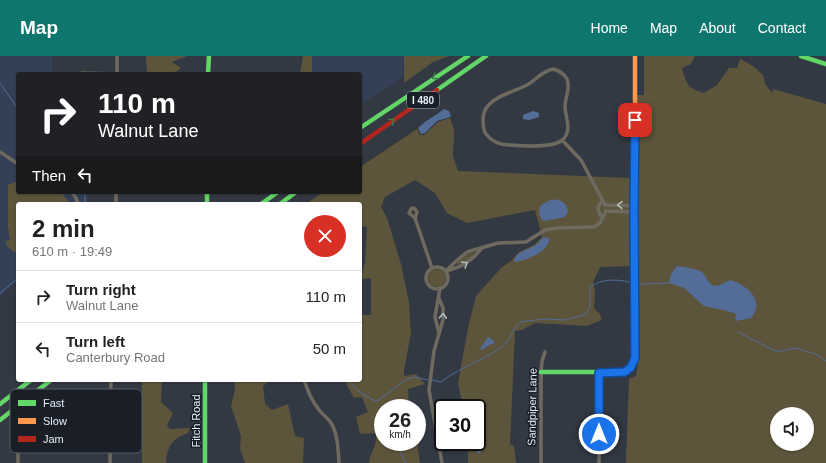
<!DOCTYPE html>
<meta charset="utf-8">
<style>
:root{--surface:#fff;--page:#f6f6f6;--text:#222;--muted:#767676;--line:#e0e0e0;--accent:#0f766e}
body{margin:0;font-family:Helvetica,sans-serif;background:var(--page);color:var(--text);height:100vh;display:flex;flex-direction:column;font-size:15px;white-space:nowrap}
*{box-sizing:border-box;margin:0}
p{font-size:13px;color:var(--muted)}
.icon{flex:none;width:22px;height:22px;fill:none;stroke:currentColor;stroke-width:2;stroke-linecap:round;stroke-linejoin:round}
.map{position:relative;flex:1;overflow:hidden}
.panel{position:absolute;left:16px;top:146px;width:346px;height:180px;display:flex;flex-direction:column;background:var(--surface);border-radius:4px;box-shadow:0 1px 3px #0004}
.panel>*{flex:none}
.hud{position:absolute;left:16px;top:16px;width:346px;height:122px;border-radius:4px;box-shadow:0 1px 3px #0004;background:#202124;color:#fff;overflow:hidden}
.tools{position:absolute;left:770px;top:351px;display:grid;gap:8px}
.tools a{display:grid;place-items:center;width:44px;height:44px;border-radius:50%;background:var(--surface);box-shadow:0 1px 3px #0004;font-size:20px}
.speed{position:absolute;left:374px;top:343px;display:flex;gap:8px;font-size:20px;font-weight:700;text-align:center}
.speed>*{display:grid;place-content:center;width:52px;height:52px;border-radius:50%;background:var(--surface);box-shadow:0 1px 3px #0004;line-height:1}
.speed small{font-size:10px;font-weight:400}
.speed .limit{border:2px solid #111;border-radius:6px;background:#fff;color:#111}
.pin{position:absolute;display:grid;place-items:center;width:34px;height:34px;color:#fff;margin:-17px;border-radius:8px;box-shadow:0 2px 6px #0006}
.me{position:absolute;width:44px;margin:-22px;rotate:0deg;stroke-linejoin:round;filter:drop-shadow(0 0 3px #0008)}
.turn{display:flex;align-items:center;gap:14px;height:84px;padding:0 16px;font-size:18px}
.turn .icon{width:52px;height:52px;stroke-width:2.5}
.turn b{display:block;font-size:28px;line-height:34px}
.then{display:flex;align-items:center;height:38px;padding:0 16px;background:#0003;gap:8px;font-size:15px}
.round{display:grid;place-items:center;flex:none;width:42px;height:42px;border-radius:21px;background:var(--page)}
.overview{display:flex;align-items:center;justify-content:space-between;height:68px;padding:0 16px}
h1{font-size:24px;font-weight:700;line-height:30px}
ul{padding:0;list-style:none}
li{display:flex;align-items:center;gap:12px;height:52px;padding:0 16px;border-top:1px solid var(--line)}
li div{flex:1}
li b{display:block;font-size:15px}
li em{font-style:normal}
header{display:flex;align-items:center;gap:24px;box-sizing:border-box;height:56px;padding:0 20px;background:var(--accent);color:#fff}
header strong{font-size:19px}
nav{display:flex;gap:22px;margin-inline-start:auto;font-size:14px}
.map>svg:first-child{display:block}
.built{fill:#334055}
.green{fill:#5d553b;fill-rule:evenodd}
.water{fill:#536d98}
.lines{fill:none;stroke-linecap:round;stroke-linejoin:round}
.stream{stroke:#536d98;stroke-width:1}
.street{stroke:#6e6a5f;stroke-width:3.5}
.fast{stroke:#63d668;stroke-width:4.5}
.slow{stroke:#ff974d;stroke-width:4.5}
.jam{stroke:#b3261e;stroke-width:4.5}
.oneway{stroke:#3e7a48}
.oneway2{stroke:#b5b8ba}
.route-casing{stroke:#114b97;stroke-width:10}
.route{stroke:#1a73e8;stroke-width:7}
.labels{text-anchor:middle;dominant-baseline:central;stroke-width:3;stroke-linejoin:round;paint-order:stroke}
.shield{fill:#1a1f27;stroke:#a8aeb9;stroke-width:1}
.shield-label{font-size:10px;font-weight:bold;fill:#e5ecf7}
.street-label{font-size:11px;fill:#e5ecf7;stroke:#1a1f27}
.key{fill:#1a1f27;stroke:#575c65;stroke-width:1}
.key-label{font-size:11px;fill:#e5ecf7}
</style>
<header>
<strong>Map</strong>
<nav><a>Home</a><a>Map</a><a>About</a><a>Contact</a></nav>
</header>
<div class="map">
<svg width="826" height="407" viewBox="0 0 826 407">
<rect width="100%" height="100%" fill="#333943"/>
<path class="built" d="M0 0H52V18H18V136H88V148H18V224L0 241Z
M312 0H404L403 21 360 49V18H312Z"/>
<path class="green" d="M146 0H187L172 6 181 12C174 20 158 18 147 18Z
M303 0H312V18H300Z
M404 0H449L433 6 404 27Z
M644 0H695L691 8 682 12C687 29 686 31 704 37L717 29 729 12H737L740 3 753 10 763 19 765 28 772 37 773 33 826 48V407H626L629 323 636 320 638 308V142L636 139 637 39H644ZM777 358H807V388H777Z
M450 62 454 73 453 100 458 115 630 122 631 210 600 211 593 226 595 236 594 252 600 258 602 264 587 270 535 267 522 274 515 275 510 388 514 390 516 407H468V386H477V352H463L458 327 468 272 476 240 502 211 511 205 519 196 534 189 542 181 535 154 467 167 447 157 435 137 415 124 385 141 381 151 387 162 401 208 409 246 411 277 404 314V320L416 318 425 328 408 333 409 352H383V386H417L420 407H369C371 393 377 393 376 377L360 378 356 361 368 356 362 341 354 342 344 324H360V259H371V222L361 223 365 206 367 171 360 170V148H309L310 145 324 136H360V111L417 73 420 79H424L438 66Z
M18 125V136H61L70 148H18V195L14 196 7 190 6 185 10 184 8 170V129Z
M476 196 470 204 457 209V205L467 198Z
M428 222a9 9 0 1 1 18 0a9 9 0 1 1-18 0Z
M142 324H162L161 346 173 357 167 369 170 373 190 372 188 377C184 379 179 380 176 383 169 388 166 399 166 407H142Z
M234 324H271L263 330 265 348 272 354 288 348 295 380 304 382 303 407H245L240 393 241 380 231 350 235 334Z"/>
<path class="water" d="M444 53 449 55 451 60 450 61 437 65 425 77 421 78 418 72C422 67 438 58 444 53Z
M533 55 539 57V61L529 64 523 63V59Z
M550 144C559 142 567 146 568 155L565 161 544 165 542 164 539 158 540 150Z
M544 181 549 182C551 195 525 205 514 206 514 195 531 194 538 187 540 185 541 183 544 181Z
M677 210C681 210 700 214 702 216 706 220 707 225 713 230L720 229 730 224C747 229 766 245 751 262L735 265 736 258 727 255 704 250 684 232 669 227 671 218Z
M488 281 494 285V287L486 291 482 294 480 293Z
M482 382 484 383 481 392 483 391 481 396 479 398 477 397V390Z"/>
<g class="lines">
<path class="stream" d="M0 27 18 53
M85 136V148
M636 228H640L669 227
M0 237 18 222
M738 276 775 295H782L795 292 816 298 826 305
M349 324C352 332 368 343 377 345L407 323 414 321 428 324
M432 324 441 326C461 310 487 304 506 287 512 281 513 272 520 266L544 263 564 264 585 259 590 251V231C602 222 619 223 633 227
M401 386V396L405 407"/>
<path class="street" d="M117 0V18
M553 13C559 15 564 17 567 23 571 32 565 42 565 50 565 59 570 69 567 77 566 80 563 84 561 85 551 92 523 90 510 89 501 89 492 86 486 78 483 74 483 69 483 64 482 42 512 37 527 29 538 23 540 16 553 13Z
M82 17 117 18
M562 84 581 104 605 149
M0 96 18 108
M72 136 76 142 78 148
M602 145C597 151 597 155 602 161
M116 148V136
M605 149 634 150
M606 155 634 156
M415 162 409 157 411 153 414 152 417 156 415 162 432 212
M426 222a11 11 0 1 1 22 0a11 11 0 1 1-22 0Z
M446 215 455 206 467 196 498 187 526 186 545 174 556 172 594 171 600 167 606 155
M446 215C461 211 471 206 481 193
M439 242 443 252V264L434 295 429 334 442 407
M439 277 435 261 440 232
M304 324C308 335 312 346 320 355 323 359 328 362 331 367 338 378 338 394 339 407
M18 407V377L41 363 45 365
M110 407 111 324
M541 407V316L542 305 545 296
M599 407V317"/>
<path class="fast" d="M801 0 826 8
M208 18 209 0
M437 34 486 0
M360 72 468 0
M207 136V148
M261 148 278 136
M280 148 296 136
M541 316H625L631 311 635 301V110
M205 324V407
M0 348 31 324
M0 364 51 324"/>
<path class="slow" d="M635 0V110"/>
<path class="jam" d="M360 88 437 34"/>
</g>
<defs><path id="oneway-chevron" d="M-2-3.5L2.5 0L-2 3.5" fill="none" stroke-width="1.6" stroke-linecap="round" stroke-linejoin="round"/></defs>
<g class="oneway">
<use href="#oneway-chevron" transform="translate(435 21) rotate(148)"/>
<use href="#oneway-chevron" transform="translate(392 65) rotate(-35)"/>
</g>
<g class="oneway2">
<use href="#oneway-chevron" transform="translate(620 149) rotate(-178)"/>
<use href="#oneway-chevron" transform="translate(465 208) rotate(-31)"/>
<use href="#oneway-chevron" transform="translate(443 260) rotate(-87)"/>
</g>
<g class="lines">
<defs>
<path id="route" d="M599 378V317L625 316 631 311 635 302 634 156 635 64"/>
</defs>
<use href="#route" class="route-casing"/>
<use href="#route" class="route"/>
</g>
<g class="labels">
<rect class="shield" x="407" y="36" width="32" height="16" rx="3"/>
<g class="shield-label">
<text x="423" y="44">I 480</text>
</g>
<g class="street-label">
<text transform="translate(532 351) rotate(-89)">Sandpiper Lane</text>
<text transform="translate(196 365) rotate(-90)">Fitch Road</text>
</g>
</g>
<rect x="10" y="333" width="132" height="64" rx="6" class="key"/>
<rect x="18" y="344" width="18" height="6" fill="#63d668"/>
<rect x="18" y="362" width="18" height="6" fill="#ff974d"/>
<rect x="18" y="380" width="18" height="6" fill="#b3261e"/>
<g class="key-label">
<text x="43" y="351">Fast</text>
<text x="43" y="369">Slow</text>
<text x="43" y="387">Jam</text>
</g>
</svg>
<div class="tools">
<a><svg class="icon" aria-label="sound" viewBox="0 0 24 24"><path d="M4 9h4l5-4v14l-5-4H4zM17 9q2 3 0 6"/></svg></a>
</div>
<div class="speed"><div>26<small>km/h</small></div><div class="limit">30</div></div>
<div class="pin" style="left:635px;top:64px;background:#d93025"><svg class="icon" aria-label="arrive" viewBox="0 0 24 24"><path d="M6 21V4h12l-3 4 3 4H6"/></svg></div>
<svg class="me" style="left:599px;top:378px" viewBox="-20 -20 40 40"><circle r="17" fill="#1a73e8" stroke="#fff" stroke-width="3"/><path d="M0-11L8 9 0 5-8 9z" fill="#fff"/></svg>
<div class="hud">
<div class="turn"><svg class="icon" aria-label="right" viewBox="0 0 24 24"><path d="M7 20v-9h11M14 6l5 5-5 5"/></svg><div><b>110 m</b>Walnut Lane</div></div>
<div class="then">Then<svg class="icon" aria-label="left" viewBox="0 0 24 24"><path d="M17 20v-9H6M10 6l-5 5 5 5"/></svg></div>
</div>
<section class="panel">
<div class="overview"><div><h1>2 min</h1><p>610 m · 19:49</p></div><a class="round" style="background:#d93025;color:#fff"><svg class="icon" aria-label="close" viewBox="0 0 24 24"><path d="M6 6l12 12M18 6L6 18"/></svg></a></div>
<ul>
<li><svg class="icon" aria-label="right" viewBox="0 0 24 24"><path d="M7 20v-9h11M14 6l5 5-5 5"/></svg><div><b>Turn right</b><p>Walnut Lane</p></div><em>110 m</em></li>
<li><svg class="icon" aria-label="left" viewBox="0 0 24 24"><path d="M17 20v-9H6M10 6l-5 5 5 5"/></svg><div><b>Turn left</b><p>Canterbury Road</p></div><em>50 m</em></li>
</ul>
</section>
</div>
